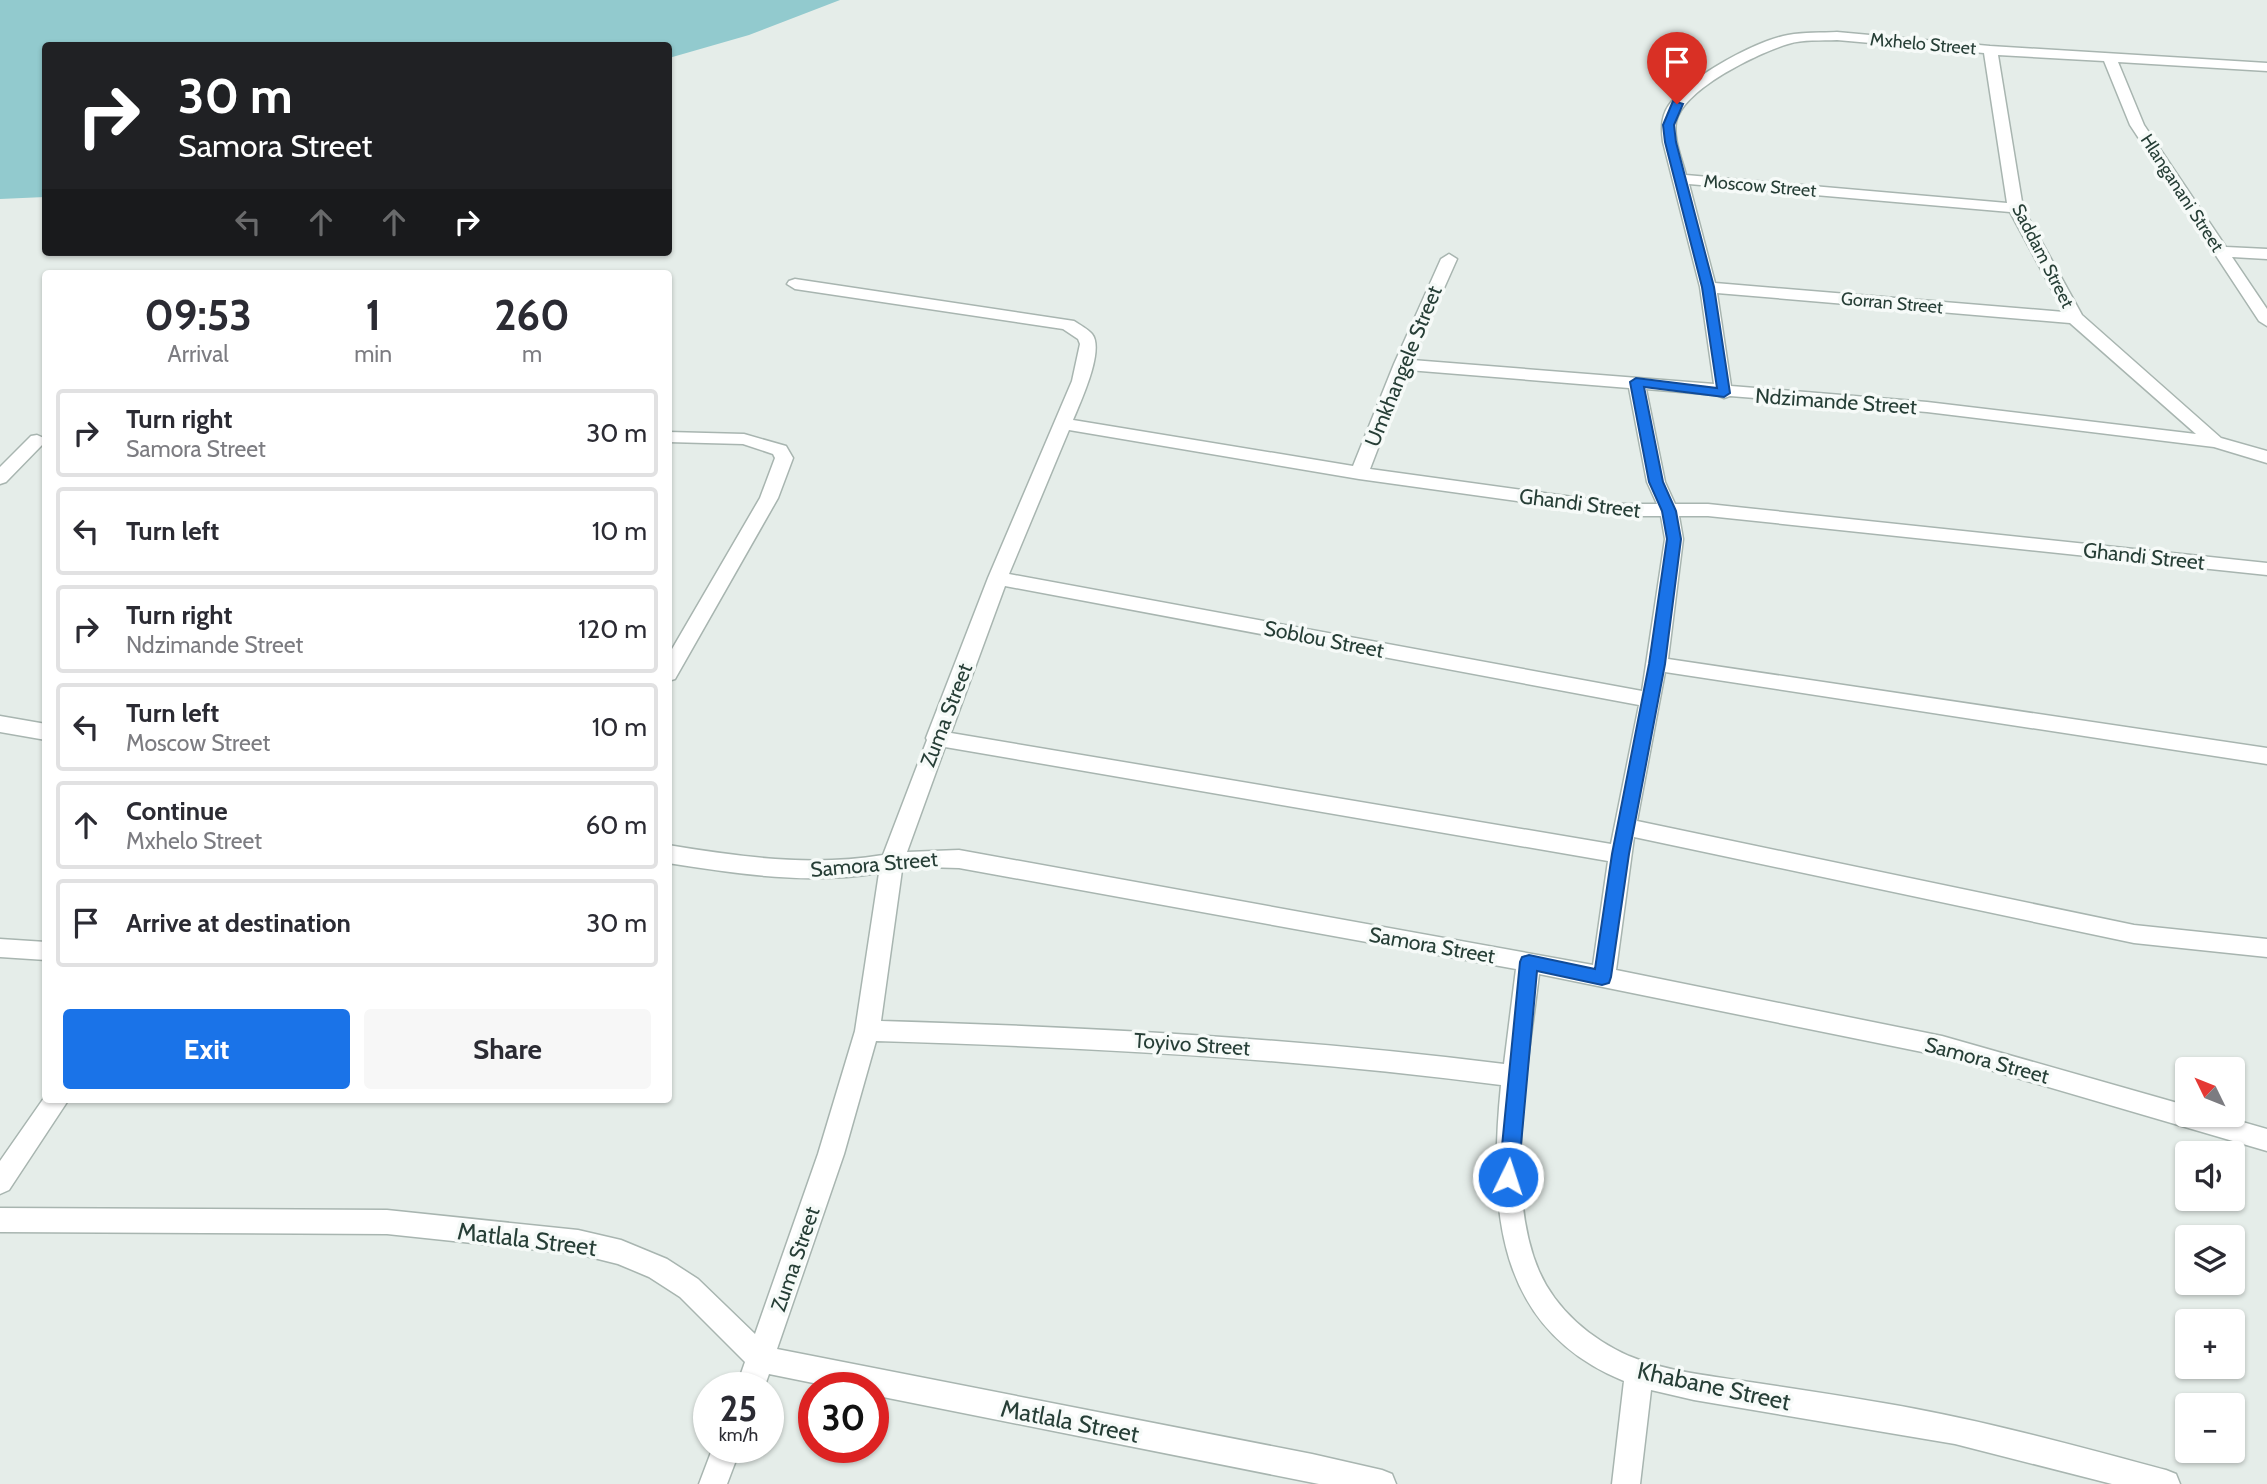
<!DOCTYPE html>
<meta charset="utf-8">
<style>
:root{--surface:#fff;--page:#f7f7f7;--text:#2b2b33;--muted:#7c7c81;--line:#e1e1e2;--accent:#1a73e8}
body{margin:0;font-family:Cabin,sans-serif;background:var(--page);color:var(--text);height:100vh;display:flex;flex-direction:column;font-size:26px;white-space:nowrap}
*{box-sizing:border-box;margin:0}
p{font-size:23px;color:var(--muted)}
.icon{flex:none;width:38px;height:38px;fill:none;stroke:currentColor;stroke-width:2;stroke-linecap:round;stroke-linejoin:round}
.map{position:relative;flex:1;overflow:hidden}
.details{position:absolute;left:42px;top:270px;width:630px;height:833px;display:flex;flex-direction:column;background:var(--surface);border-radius:7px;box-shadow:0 2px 5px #0004}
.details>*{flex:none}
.hud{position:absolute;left:42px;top:42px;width:630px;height:214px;border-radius:7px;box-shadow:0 2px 5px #0004;background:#202124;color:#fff;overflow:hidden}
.needle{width:46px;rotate:313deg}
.fabs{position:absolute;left:2175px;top:1057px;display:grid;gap:14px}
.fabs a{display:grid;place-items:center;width:70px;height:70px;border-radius:7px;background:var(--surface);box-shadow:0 2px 5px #0004;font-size:35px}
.speed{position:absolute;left:693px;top:1372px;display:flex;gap:14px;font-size:35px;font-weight:700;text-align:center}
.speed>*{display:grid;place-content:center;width:91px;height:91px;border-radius:50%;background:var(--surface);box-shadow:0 2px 5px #0004;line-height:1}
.speed small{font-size:18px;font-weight:400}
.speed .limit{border:10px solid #d22;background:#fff;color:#111}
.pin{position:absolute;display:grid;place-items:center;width:60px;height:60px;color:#fff;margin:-72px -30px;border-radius:50% 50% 50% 0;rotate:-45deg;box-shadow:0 0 7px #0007}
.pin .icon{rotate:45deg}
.me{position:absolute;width:77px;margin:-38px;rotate:4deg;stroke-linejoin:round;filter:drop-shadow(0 0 5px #0008)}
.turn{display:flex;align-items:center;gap:24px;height:147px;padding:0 21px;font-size:32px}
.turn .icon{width:91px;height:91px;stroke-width:2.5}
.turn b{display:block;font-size:49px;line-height:60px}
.lanes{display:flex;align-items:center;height:66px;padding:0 21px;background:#0003;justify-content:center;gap:35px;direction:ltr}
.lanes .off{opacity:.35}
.eta{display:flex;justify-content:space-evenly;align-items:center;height:119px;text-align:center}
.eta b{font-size:42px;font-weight:800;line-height:49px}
.action{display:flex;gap:14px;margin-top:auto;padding:14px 21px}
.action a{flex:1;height:80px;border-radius:7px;background:var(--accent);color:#fff;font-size:28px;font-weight:800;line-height:80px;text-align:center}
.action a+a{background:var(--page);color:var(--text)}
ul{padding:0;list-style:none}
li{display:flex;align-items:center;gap:21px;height:88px;margin:0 14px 10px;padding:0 7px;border:4px solid var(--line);border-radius:7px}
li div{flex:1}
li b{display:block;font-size:26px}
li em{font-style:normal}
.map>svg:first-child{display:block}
.water{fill:#92cace}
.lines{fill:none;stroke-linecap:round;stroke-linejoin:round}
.street-casing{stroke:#a8b5b0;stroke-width:3}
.street{fill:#fff;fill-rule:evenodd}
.route{fill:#1a73e8;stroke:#114b97;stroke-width:2}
.labels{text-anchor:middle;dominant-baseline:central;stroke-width:7;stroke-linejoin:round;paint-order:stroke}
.far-street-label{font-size:18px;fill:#263e36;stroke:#f6faf8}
.street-label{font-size:21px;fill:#263e36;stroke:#f6faf8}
.near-street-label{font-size:24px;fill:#263e36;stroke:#f6faf8}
</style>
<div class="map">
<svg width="2267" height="1484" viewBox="0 0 2267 1484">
<rect width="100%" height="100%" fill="#e5ede9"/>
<path class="water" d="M0 0H840L749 35 669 58 668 46H46L45 197 0 199Z"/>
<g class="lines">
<defs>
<path id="street" d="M1837 32 1990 46 2267 63V71L2118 62 2144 125 2226 247 2267 249V259L2232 257 2267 309V326L2259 321 2130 125 2104 61 1998 55 2023 208 2082 315 2221 438 2267 451V463L2214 447 1927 412 1730 396 1724 398 1717 395 1646 389 1665 482 1675 504H1708L2267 563V575L1708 516H1679L1683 539 1668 659 2267 748V764L1665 672 1637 821 2134 925 2267 939V957L2134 943 1634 837 1616 970 1942 1036 2188 1106V1115H2218L2267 1129V1151L1942 1056 1539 974C1529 1061 1503 1188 1539 1271 1556 1310 1591 1339 1629 1356 1665 1371 1705 1375 1743 1381 1790 1388 1836 1395 1883 1403 1979 1419 2072 1445 2166 1470L2176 1474 2180 1484H2112L1955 1444 1694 1400 1651 1390 1640 1484H1612L1624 1381C1494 1328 1489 1207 1501 1085 1293 1058 1086 1047 876 1041L844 1154 777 1349 1312 1454 1382 1470 1392 1474 1396 1484H1319L873 1395V1388H838L769 1374 764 1388H736L745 1362 680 1297 649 1277 618 1264 578 1254 387 1234 0 1232V1208L387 1210 578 1230 621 1240 667 1259 698 1279 755 1334 818 1154 855 1031 879 873C808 885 739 874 668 863V845C741 857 811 867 883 855L927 740 926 738 988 578 1072 381 1080 344 1078 339 1063 329 795 289 787 284 789 281 795 279 1074 321C1080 325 1088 329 1092 334 1105 350 1080 403 1073 420L1353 466 1394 364 1441 259 1449 254 1457 259 1412 360 1714 384 1700 287 1663 142C1661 127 1661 114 1672 101 1693 76 1755 41 1788 35 1804 32 1821 33 1837 32ZM1837 40 1984 53 2007 203 1686 175C1682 159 1673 139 1676 122 1683 89 1758 53 1788 44 1803 39 1822 41 1837 40ZM1689 184 2010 212 2064 312 1715 283ZM1717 293 2070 323 2196 434 1927 402 1731 386ZM1408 370 1629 388 1647 482 1657 504H1624L1370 469ZM1069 430 1359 479 1624 516H1661L1665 539 1642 691 1009 574ZM1005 586 1639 705 1611 844 951 733ZM945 747 1608 861 1593 965 959 850 907 852ZM924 867 959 868 1516 969 1504 1064C1296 1038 1089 1027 881 1021L902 870Z
M668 432 744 434 786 446 793 458 778 498 675 679 668 681V656L760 498 775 458 773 454 743 444 668 442Z
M37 435 46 439 43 444 6 482 0 484V467L31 436Z
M0 716 46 724V740L0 732Z
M0 939 46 942V960L0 957Z
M46 1095V1099H69L9 1190 0 1194V1161Z
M713 1447H741L727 1484H699Z"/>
</defs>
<use href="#street" class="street-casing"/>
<use href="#street" class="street"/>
</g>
<path class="route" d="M1673 101 1683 104 1674 125 1676 142 1714 287 1730 393 1724 397 1644 387 1663 482 1676 511 1681 539 1665 664 1629 854 1611 977 1609 983 1602 985 1537 971 1518 1177 1515 1184 1508 1186 1501 1184 1499 1177 1520 962 1522 957 1529 955 1595 969 1612 854 1649 664 1667 539 1662 511 1649 482 1630 382 1636 378 1717 388 1702 287 1665 142 1663 125Z"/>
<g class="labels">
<g class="far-street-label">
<text transform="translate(1923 44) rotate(5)">Mxhelo Street</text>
<text transform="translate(1760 186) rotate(5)">Moscow Street</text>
<text transform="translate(2182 193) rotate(57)">Hlanganani Street</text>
<text transform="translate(2043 256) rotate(63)">Saddam Street</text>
<text transform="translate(1892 303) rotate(5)">Gorran Street</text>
</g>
<g class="street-label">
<text transform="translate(1403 366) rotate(-68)">Umkhangele Street</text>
<text transform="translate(1836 401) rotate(4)">Ndzimande Street</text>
<text transform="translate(1580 503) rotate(7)">Ghandi Street</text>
<text transform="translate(2144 556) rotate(6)">Ghandi Street</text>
<text transform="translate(1324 639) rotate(11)">Soblou Street</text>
<text transform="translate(946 715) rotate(-69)">Zuma Street</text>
<text transform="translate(874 864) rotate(-5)">Samora Street</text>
<text transform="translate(1432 945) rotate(10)">Samora Street</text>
<text transform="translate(1192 1044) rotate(4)">Toyivo Street</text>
<text transform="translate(1987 1060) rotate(15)">Samora Street</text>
<text transform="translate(795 1259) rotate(-71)">Zuma Street</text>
</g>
<g class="near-street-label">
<text transform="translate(527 1239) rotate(7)">Matlala Street</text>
<text transform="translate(1714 1386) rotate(12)">Khabane Street</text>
<text transform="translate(1070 1421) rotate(11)">Matlala Street</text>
</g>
</g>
</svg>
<div class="fabs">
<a><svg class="needle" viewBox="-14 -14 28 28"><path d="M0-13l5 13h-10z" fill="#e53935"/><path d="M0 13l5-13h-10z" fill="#7c7c81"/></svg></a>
<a><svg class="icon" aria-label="sound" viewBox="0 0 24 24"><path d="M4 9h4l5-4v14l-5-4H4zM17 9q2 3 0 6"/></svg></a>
<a><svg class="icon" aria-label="layers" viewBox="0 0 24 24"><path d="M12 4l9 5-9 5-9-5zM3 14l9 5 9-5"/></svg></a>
<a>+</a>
<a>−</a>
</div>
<div class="speed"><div>25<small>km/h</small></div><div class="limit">30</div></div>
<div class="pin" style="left:1677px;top:104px;background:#d93025"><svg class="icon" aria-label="arrive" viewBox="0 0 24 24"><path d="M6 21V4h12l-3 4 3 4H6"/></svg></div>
<svg class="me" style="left:1508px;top:1177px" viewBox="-20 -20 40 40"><circle r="17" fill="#1a73e8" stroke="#fff" stroke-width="3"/><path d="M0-11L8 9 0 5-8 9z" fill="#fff"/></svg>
<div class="hud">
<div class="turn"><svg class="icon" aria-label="right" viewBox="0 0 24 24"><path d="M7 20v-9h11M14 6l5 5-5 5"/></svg><div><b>30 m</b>Samora Street</div></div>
<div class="lanes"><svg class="icon off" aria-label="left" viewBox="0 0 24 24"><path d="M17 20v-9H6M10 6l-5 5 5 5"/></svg><svg class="icon off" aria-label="ahead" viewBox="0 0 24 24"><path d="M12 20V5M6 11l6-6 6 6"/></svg><svg class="icon off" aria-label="ahead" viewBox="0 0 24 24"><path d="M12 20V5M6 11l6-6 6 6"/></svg><svg class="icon" aria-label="right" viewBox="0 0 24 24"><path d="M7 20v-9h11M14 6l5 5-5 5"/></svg></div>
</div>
<section class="details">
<div class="eta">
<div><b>09:53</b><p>Arrival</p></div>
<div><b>1</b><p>min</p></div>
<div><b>260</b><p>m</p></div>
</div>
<ul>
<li><svg class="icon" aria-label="right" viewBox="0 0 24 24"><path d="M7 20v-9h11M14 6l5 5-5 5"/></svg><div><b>Turn right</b><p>Samora Street</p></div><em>30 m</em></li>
<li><svg class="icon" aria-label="left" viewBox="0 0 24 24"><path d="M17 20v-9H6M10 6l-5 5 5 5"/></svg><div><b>Turn left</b></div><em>10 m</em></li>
<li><svg class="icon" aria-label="right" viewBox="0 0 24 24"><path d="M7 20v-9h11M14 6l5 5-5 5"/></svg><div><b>Turn right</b><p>Ndzimande Street</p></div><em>120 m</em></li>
<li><svg class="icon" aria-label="left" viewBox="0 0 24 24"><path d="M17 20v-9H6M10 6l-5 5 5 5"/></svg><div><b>Turn left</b><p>Moscow Street</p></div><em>10 m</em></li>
<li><svg class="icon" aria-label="ahead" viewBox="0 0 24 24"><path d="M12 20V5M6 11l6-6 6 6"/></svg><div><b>Continue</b><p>Mxhelo Street</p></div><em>60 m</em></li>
<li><svg class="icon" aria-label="arrive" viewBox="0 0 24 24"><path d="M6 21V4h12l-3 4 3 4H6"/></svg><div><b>Arrive at destination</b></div><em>30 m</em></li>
</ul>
<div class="action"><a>Exit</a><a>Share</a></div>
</section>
</div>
